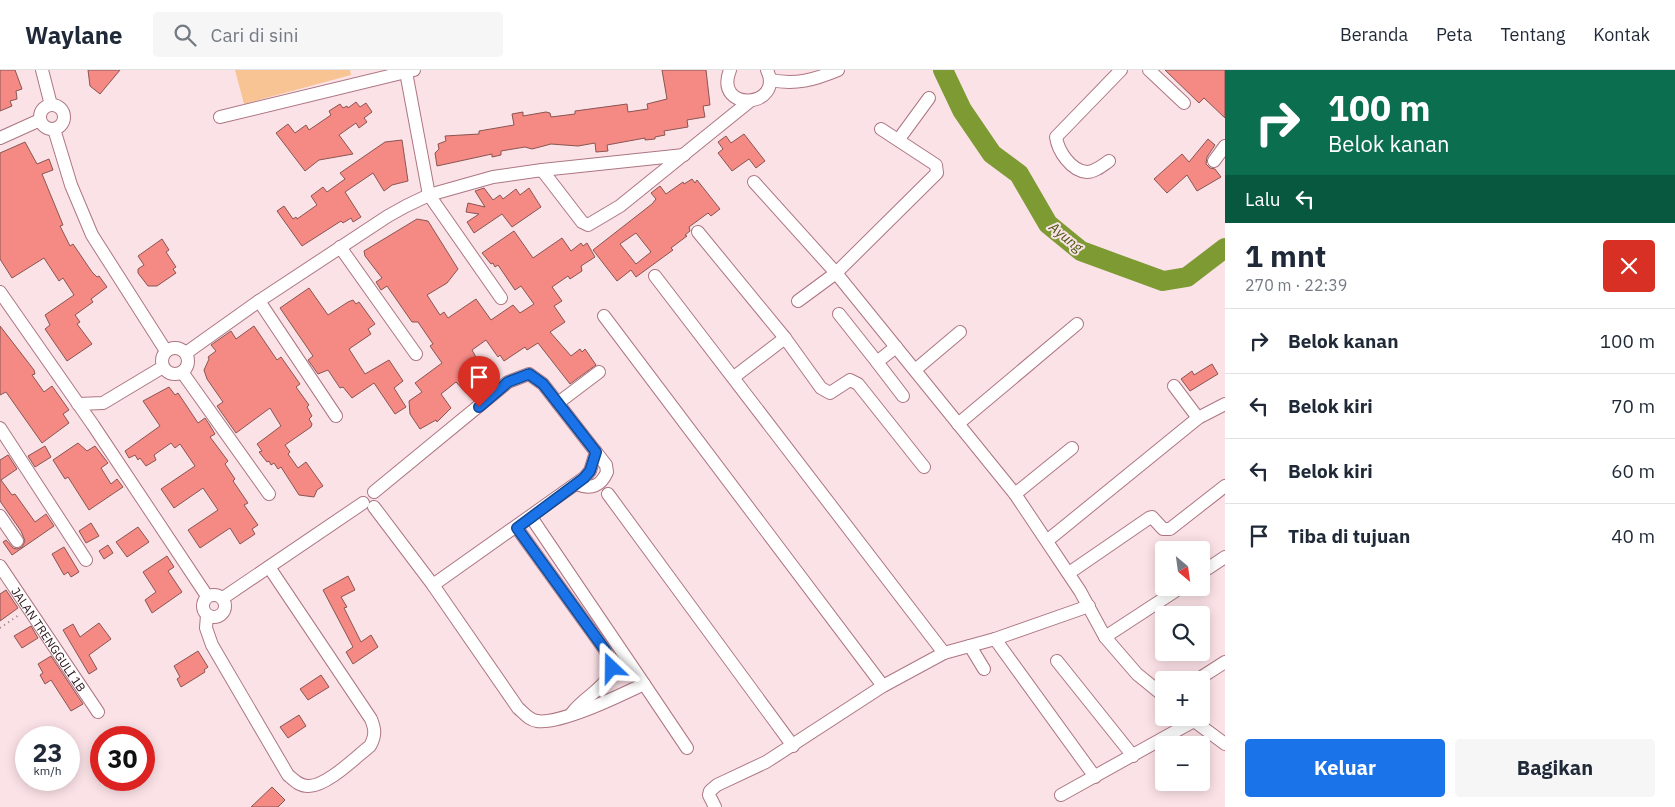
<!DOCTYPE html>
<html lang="id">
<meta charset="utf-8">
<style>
:root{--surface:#fff;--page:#f6f6f7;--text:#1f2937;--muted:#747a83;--line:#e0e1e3;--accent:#1a73e8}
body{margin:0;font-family:"IBM Plex Sans",sans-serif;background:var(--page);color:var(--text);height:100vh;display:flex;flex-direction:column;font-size:19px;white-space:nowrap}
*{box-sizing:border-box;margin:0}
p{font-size:16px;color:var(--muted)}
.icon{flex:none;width:28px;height:28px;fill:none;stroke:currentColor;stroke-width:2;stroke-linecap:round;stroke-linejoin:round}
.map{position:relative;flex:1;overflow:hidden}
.drawer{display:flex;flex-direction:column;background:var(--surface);width:450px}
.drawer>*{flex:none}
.top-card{background:#0b6e4f;color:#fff;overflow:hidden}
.needle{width:32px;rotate:151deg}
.controls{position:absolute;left:1155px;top:471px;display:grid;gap:10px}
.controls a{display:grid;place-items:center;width:55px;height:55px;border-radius:5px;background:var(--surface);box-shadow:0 2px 12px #0003;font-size:25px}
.speed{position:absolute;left:15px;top:656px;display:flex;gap:10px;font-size:25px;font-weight:700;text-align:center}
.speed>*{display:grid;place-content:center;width:65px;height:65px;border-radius:50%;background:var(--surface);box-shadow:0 2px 12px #0003;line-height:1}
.speed small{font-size:12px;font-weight:400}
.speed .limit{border:8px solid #d22;background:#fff;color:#111}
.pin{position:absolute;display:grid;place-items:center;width:42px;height:42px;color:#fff;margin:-51px -21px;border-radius:50% 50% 50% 0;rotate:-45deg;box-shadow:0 0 5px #0007}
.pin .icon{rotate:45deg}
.me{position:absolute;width:55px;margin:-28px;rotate:337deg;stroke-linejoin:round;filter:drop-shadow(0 0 4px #0008)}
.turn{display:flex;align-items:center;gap:18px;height:105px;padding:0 20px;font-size:22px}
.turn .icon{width:65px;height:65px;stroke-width:2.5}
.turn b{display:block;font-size:35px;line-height:42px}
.then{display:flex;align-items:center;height:48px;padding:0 20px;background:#0003;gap:10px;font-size:19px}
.round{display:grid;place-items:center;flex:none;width:52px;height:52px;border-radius:5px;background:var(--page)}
.summary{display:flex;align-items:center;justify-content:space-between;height:85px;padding:0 20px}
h1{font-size:30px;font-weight:700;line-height:38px}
.cta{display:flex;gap:10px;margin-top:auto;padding:10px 20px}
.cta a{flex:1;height:58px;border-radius:5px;background:var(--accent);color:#fff;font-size:20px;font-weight:700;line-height:58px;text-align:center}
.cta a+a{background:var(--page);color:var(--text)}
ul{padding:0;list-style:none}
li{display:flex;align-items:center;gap:15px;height:65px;padding:0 20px;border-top:1px solid var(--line)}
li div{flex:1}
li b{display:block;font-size:19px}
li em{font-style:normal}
header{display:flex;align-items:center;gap:30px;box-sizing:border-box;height:70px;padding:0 25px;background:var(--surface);border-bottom:1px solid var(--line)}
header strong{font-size:24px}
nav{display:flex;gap:28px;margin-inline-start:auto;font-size:18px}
.search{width:350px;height:45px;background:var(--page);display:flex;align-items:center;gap:12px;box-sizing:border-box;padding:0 18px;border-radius:5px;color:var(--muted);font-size:19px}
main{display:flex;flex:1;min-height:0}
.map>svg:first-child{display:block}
.green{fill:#f8c494}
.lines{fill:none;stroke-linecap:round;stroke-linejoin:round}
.river{stroke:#7d9a33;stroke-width:20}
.building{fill:#f58984;stroke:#895552;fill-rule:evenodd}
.minor-casing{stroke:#ad7683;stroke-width:14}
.path{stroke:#947d82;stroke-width:2;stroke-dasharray:1 4;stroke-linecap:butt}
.minor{stroke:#fff;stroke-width:12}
.route-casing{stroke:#114b97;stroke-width:12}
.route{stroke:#1a73e8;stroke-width:9}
.labels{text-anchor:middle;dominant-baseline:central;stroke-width:4;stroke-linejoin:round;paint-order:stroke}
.street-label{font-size:12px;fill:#271217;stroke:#fbe2e7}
.water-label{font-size:14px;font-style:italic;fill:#45580f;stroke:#fbe2e7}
</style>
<header>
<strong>Waylane</strong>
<div class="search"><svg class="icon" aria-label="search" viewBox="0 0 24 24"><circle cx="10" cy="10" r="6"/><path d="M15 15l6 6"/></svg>Cari di sini</div>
<nav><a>Beranda</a><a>Peta</a><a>Tentang</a><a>Kontak</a></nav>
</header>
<main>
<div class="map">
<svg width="1225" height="737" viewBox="0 0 1225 737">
<rect width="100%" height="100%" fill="#fbe2e7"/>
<path class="green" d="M235 0H350L351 5 244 34Z"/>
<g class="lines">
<path class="river" d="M943 0 962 40 992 84 1019 104 1048 154 1081 181 1163 211 1187 207 1225 178"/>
</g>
<path class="building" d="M0 0H15L22 19 16 21 17 29 10 31 12 36 0 41Z
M88 0H120L100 24 90 16Z
M662 0H706L710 35 703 36 705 47 687 50 688 57 664 61 665 65 655 67V69L645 70V68L607 75 608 81 596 82 595 73 578 76 551 74 532 79 525 77 501 81V85L492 87V84L437 96 435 83 439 79 438 74 446 71 445 66 479 64V61L514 55 512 44 523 42V46L546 42 550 43 551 47 575 44V41L627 34 628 42 648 39 647 34 667 29Z
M1165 0H1225V48L1204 28 1199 33Z
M356 32 360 37 366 33 372 42 364 48 367 52 359 58 356 53 339 65 353 84 319 90 305 101 276 63 288 54 295 63 306 55 309 60 331 45 329 41 340 34 343 38 347 36 348 38Z
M744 64 765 91 756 98 749 89 732 101 718 83 723 79 718 72 726 66 731 73Z
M1208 69 1215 75 1207 87 1206 94 1210 98 1215 99 1221 107 1197 121 1187 105 1167 123 1154 109 1182 84 1189 92Z
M402 70 408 111 392 115 384 121 373 103 345 122 361 147 353 152 351 148 343 153 341 151 302 176 277 141 284 136 293 149 296 147 297 149 317 135 311 126 323 117 327 122 345 109 340 103 385 72Z
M25 72 37 94 49 89 53 100 42 104 63 155 60 156 70 176 73 174 92 202 97 207 99 206 107 217 91 229 93 232 75 245 80 252 77 254 92 274 67 291 45 259 50 255 45 245 74 225 63 208 59 211 44 188 12 208 0 189V83Z
M692 109 695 113 697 110 720 139 711 146 708 143 689 157 690 161 685 165 687 166 671 178 673 180 636 207 631 200 617 211 593 180 652 134 656 129 651 123 660 116 666 124 683 112 684 114ZM636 163 651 182 636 194 620 174Z
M484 118 493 130 500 125 503 129 516 119 520 125 529 118 541 137 512 157 502 144 474 163 467 152 479 144 466 142 468 133 485 137 475 121Z
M417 149 428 151 458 199 447 213 427 225 440 245 444 242 448 248 476 229 491 250 513 235 520 243 534 234 521 216 515 220 498 195 495 197 493 193 491 194 482 183 514 161 533 188 562 168 571 181 581 173 583 176 587 173 595 187 581 196 582 201 570 209 568 206 552 217 562 231 554 236 565 252 550 262 571 286 580 279 582 282 585 279 596 295 570 314 538 273 527 280 525 277 504 291 500 285 498 287 486 270 472 280 482 298 477 301 484 310 466 323 456 312 441 324 451 338 437 352 436 350 420 359 410 344 409 331 422 322 415 313 442 293 430 276 433 274 418 252H412L387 216 381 220 376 212 382 208 365 186 364 181Z
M162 169 169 180 166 182 176 197 173 199 176 203 157 216H148L138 203V199L144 195 138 186Z
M309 218 328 245 348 232 353 230 356 234 359 232 375 254 368 259 371 264 349 279 365 304 389 290 403 311 394 318 406 337 395 344 374 313 352 328 343 317 340 318 328 300 318 304 308 290 313 286 280 238Z
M0 256 34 300 35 304 32 305 44 322 52 316 69 340 63 344 69 353 42 373 6 322 0 325Z
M254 256 277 290 281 287 300 314 296 317 309 335 307 337 312 346 309 349 312 354 311 357 285 375 290 382 288 384 298 398 306 392 323 416 317 420 314 427 299 425 281 397 278 399 274 393 271 395 269 391 267 392 259 382 262 381 257 374 281 356 270 338 236 363 217 336 223 332 207 309 204 300 209 289 208 287 216 281 211 275 231 261 236 269Z
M1212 294 1218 304 1190 321 1181 309 1192 301 1194 305Z
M169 317 175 325 178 323 198 353 205 348 209 354 215 364 210 367 228 391 225 394 235 409 233 411 248 433 244 435 258 455 252 459 255 464 240 474 230 458 200 478 188 460 218 440 203 418 174 438 161 419 195 396 180 374 175 378 171 373 154 385 156 390 146 396 140 388 138 390 135 385 129 388 125 381 160 356 143 331Z
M78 373 87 381 95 376 108 393 101 398 111 414 117 409 123 417 89 440 68 407 65 409 53 390Z
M45 376 51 387 35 397 28 386Z
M8 385 17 399 1 410 12 425 15 424 35 452 46 444 54 456 12 485 3 472 6 470 13 478 17 479 22 477 25 471 21 461 0 431V390Z
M91 453 99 466 86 473 79 461Z
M138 457 149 472 127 487 116 472Z
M108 475 113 483 104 489 99 481Z
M64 477 79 502 71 507 68 502 64 505 52 484Z
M167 486 174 497 168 501 182 522 152 543 145 530 156 522 143 502Z
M348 506 355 520 341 527 347 537 344 538 361 572 371 565 378 577 353 594 346 582 353 577 323 520Z
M6 520 18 538 0 551V524Z
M99 553 111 569 89 585 97 599 89 604 63 560 73 554 80 567Z
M31 556 38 568 22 578 14 566Z
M198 581 208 597 204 600 205 602 181 617 177 609 180 607 174 596Z
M51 586 83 634 71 641 51 610 45 614 40 605 43 603 38 594Z
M321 605 329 617 308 630 300 619Z
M299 645 306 656 288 668 280 657Z
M272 717 285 730 278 737H251Z"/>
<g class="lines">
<defs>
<g id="minor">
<path d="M42 0 51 35"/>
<path d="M730 0C713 43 785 38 767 0"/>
<path d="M1149 0 1184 33"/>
<path d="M406 2 429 125 501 228"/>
<path d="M770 10C796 15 814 10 838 0"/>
<circle cx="52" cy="47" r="12"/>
<path d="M220 47 414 0"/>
<path d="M54 59 71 115 92 165 166 281"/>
<path d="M0 68 40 50"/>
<path d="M899 69 929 28"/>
<path d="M1109 91C1103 95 1095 102 1087 102 1071 101 1058 81 1056 67L1121 0"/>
<path d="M1214 91 1225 76"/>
<path d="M542 100 684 85"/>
<path d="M754 112 836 203 1015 424 1080 521 1105 567 1137 604 1164 626"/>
<path d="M698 162 785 268 821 318 830 323 850 310 858 314 924 397"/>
<path d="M340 177 416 284"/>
<path d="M655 206 944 583"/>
<path d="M0 222 93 355 207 526"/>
<path d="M259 231 336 346"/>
<path d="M798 231 836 203 937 103 936 95 881 59"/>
<path d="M839 244 877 292"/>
<path d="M604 246 883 616"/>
<path d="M896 277 877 292 903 326"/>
<circle cx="175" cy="291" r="13"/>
<path d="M186 283 259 231 388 146 406 136 429 125 493 107 542 100 582 152 588 155 620 136 750 31"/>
<path d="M915 300 960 262"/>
<path d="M182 302 269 424"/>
<path d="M734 307 785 268"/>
<path d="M1174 316 1198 348"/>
<path d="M558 333 599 302"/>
<path d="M78 334 103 333 163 297"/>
<path d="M958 354 1077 254"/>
<path d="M0 358 86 490"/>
<path d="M374 422 508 312 529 304 543 314 606 395 607 402C601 416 591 420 577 414"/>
<path d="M608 424 793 676"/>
<path d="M1015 424 1072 378"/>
<path d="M374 437 433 515 518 638C524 643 529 650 537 651 560 655 621 625 644 614L531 447"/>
<path d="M0 446 17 471"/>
<path d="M517 458 605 580C623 614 590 619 572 643"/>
<path d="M1048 470 1198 348 1225 334"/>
<path id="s1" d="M0 496 98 642"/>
<path d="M1069 503 1149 448 1152 447 1163 459H1170L1225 416"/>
<path d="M1201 503 1225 487"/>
<path d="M433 515 584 408 590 401 596 382"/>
<circle cx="214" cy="536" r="11"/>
<path d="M223 528 363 433"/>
<path d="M207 545 206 558 212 575 288 705C294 710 299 716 308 716 326 717 356 687 370 676 376 665 375 659 371 649L269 497"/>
<path d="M1105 567 1180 518"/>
<path d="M995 569 1095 707"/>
<path d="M970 576 984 599"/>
<path d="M1057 591 1133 686"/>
<path d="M1197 610 1225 592"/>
<path d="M644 614 687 678"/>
<path d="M1190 648 1225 674"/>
<path d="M1061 725 1194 651"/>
<path d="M715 737 709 725 710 721 717 715 766 692 883 616 944 583 995 569 1089 536"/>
</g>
</defs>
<use href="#minor" class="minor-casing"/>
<path class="path" d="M0 558 19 545"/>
<use href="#minor" class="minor"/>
</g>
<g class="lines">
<defs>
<path id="route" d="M479 337 508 312 529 304 543 314 596 382 590 401 584 408 517 458 605 580 612 598"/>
</defs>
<use href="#route" class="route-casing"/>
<use href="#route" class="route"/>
</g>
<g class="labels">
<g class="street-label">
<text stroke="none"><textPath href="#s1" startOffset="88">JALAN TRENGGULI 1B</textPath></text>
</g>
<g class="water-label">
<text transform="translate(1066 167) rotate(39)">Ayung</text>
</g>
</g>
</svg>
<div class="controls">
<a><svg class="needle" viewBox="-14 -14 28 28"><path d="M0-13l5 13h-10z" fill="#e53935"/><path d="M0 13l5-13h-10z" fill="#747a83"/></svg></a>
<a><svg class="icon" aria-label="search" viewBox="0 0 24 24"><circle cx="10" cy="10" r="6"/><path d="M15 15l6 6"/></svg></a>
<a>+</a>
<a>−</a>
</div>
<div class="speed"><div>23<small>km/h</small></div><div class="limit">30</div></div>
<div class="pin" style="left:479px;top:337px;background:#d93025"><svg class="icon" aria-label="arrive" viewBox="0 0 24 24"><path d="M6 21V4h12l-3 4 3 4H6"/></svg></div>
<svg class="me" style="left:612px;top:598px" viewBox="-20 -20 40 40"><path d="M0-17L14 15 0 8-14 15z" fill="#1a73e8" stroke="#fff" stroke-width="4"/></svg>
</div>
<section class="drawer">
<div class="top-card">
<div class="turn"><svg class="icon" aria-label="right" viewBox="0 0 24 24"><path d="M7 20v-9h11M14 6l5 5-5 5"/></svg><div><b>100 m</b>Belok kanan</div></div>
<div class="then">Lalu<svg class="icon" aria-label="left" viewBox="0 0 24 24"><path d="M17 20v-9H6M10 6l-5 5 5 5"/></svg></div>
</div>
<div class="summary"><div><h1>1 mnt</h1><p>270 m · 22:39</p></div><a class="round" style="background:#d93025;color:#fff"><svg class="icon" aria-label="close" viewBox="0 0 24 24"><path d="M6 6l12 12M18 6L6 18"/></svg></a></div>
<ul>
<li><svg class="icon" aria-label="right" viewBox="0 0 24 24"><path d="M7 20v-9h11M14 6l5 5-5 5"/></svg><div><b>Belok kanan</b></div><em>100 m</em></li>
<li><svg class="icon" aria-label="left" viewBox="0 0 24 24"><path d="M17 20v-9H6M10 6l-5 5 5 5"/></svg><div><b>Belok kiri</b></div><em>70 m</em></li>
<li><svg class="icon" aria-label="left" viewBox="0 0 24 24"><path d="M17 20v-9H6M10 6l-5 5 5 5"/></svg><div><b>Belok kiri</b></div><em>60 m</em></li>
<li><svg class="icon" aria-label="arrive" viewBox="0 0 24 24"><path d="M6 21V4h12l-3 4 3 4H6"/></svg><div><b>Tiba di tujuan</b></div><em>40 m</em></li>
</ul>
<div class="cta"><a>Keluar</a><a>Bagikan</a></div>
</section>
</main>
